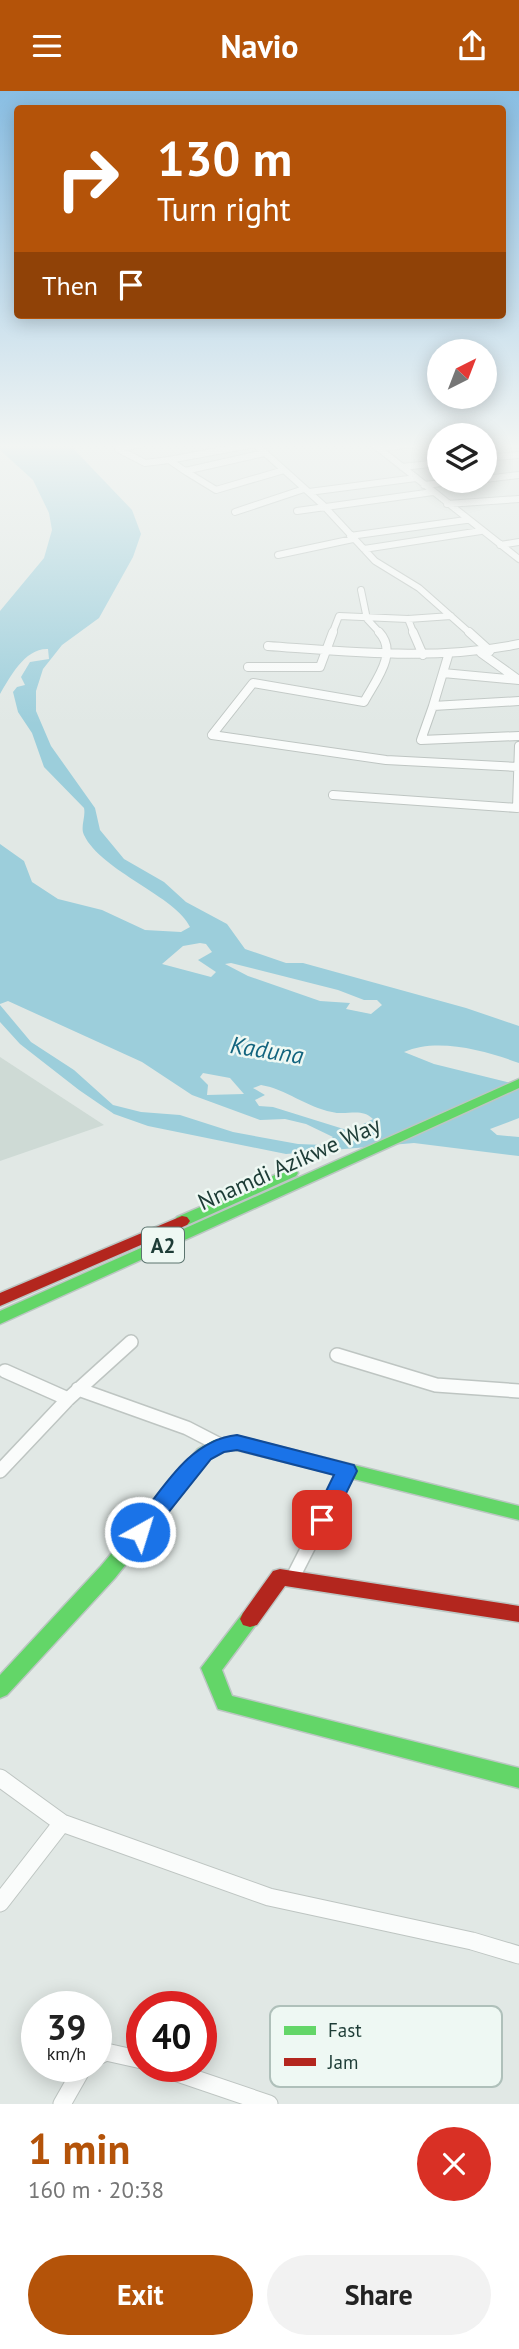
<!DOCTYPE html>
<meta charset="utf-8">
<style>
:root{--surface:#fff;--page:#f2f2f2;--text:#222;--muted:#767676;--accent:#b45309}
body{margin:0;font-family:"PT Sans",sans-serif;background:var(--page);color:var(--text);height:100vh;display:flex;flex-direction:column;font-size:26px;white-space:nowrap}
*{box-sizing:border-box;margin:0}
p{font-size:23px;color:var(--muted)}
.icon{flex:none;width:38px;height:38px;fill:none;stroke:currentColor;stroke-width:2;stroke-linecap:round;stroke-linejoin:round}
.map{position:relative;height:2013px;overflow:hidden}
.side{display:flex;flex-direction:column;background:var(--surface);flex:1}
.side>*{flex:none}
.top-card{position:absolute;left:14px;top:14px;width:492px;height:214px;border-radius:7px;box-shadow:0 4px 18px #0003;background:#b45309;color:#fff;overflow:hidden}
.needle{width:46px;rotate:42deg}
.fabs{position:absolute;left:427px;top:248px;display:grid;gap:14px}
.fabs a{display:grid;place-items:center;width:70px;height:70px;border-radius:50%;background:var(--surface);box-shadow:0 4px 18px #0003;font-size:35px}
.speed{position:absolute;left:21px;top:1900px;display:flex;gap:14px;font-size:35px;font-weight:700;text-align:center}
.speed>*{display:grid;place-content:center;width:91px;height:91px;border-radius:50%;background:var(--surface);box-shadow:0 4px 18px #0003;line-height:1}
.speed small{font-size:18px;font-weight:400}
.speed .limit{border:10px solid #d22;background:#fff;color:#111}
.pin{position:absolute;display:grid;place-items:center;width:60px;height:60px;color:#fff;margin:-30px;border-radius:14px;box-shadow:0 4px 10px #0006}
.me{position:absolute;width:77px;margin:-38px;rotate:39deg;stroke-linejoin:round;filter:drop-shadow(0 0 5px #0008)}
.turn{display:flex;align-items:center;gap:24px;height:147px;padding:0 28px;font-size:32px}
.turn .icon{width:91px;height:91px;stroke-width:2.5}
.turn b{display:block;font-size:49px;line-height:60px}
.then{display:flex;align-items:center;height:66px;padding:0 28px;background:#0003;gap:14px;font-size:26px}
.round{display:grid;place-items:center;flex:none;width:74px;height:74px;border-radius:37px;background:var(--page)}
.overview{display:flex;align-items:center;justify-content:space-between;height:119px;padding:0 28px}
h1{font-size:42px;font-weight:700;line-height:52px;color:var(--accent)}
.button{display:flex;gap:14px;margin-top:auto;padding:14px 28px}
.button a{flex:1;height:80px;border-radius:42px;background:var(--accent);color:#fff;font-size:28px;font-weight:700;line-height:80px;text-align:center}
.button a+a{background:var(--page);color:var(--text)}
header{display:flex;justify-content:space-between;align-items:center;height:91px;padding:0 28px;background:var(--accent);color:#fff;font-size:32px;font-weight:700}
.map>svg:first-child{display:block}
.built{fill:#cedad5}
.water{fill:#9ccedb;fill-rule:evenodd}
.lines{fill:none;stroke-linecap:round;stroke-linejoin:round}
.street-far3-casing{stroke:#bec5c2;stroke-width:8}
.street-far2-casing{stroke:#bec5c2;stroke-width:10}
.street-far1-casing{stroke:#bec5c2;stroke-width:16}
.street-casing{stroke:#bec5c2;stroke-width:19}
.fast-casing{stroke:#bcc6c3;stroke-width:3}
.jam-casing{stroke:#bcc6c3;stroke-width:3}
.street-far3{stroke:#fafcfb;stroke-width:6}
.street-far2{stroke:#fafcfb;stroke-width:8}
.street-far1{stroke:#fafcfb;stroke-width:13}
.street{stroke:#fafcfb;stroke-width:17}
.fast{fill:#63d668;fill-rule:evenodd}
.jam{fill:#b3261e;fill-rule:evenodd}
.route{fill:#1a73e8;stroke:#114b97;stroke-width:2}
.labels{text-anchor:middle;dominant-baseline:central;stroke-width:5;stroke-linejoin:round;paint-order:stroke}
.shield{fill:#eef8f3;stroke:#5c746f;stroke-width:2}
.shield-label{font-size:21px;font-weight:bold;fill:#1d3c36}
.street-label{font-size:23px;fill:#1d3c36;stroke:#eef8f3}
.water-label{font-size:24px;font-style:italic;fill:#12647e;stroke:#eef8f3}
.key{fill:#eef8f3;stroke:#afc0ba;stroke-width:2}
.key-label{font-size:19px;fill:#1d3c36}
</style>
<header><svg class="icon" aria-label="menu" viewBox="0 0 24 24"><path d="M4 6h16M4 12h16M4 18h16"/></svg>Navio<svg class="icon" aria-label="share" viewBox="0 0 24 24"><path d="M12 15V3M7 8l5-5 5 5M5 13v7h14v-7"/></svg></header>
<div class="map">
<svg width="519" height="2013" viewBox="0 0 519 2013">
<rect width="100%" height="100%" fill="#e1e8e5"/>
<path class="built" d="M0 966 104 1034 0 1070Z"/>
<path class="water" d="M0 352H68L132 419 141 443 133 466 99 527 62 554 43 578 36 600V620L51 655 95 717 100 739 124 768 164 791 186 811 227 833 245 858 286 872H303L466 917 519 935V972C486 960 438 946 404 961L434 973 519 994V1027L490 1038 497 1044 519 1046V1065L414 1052 286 1063 148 1035 114 1023 79 999 20 953 0 931V914L31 951 74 979 113 1014 141 1021 180 1024 233 1041 298 1053 324 1054 333 1046 306 1033 285 1028 260 1029 192 1004 142 971 8 910 0 913V753L24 770 32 791 58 808 102 819 145 839 181 841 190 836C177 806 101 780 84 744 80 736 86 726 84 717L44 676 32 642 18 621 13 601 17 596 25 594 21 586 30 571 49 568 48 558C25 557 10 586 0 603V520L44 467 52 439 49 422 33 389 0 359ZM200 852 206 853 212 861 198 869 216 881 211 886 162 873 183 855ZM231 872 338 899 364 909H377L382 914 371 923 346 918 350 912 320 910 248 885 225 873ZM203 982 230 987 244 1003 207 1004 208 994 200 986ZM261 994C286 998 306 1016 332 1021 347 1025 361 1016 373 1028L350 1040 273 1016 259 1015 255 1009 265 1004 253 997Z"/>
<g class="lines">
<defs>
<path id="street-far3" d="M146 352 118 358 145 372 169 369
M254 352 323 414 375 470 419 497 471 543
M372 352 519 468
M516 352 519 354
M379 357 425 352
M264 362 185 380 216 399 284 379
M485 367 519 364
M402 376 439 372
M185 380 169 369 255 353
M485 388 519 384
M424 394 461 390
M309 401 416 387
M447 413 519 408
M297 420 433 401
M235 421 304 398
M350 445 466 429
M500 454 519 451
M364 458 481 440
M278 464 353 448
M361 499 367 528 381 543
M408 528 414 543
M332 543 339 525 408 528 451 525"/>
<path id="street-far2" d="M379 541C399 562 375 590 364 611L253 592 212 644 386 669 518 676
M413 541 423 564
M469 541 490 560
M268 555C353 561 435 570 519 553
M481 562 516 587
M448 565 433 615 519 610
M248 576H320L333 541
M443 582 519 589
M433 615 421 649 519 645
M333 704 517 717 519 655"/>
<path id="street-far1" d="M337 1264 436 1294 519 1300
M5 1280 68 1308
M78 1298 187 1337 220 1354
M0 1380 68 1308 131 1251
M293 1486 347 1380"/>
<path id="street" d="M0 1687 62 1732 269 1806 472 1850 519 1864
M0 1812 62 1732
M96 1966 106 1961 142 1969
M160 1976 269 2013
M62 2013 83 1976"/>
<path id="fast" d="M519 988V997L0 1233V1220Z
M291 1077 296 1079 298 1082 296 1085 187 1134H177L174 1130 177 1126Z
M237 1345 519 1415V1429L237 1359 223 1360 210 1368 115 1487 7 1604 0 1607V1584L101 1475 198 1358 214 1349Z
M250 1520 257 1522 260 1528 222 1579 232 1605 519 1677V1697L218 1618 201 1577 243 1522Z"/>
<path id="jam" d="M182 1125 187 1126 190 1130 187 1134 0 1215V1202Z
M280 1478 519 1515V1531L285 1495 257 1534 250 1536 243 1534 240 1528 243 1522 273 1480Z"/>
</defs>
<use href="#street-far3" class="street-far3-casing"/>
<use href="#street-far2" class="street-far2-casing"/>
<use href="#street-far1" class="street-far1-casing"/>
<use href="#street" class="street-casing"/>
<use href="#fast" class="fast-casing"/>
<use href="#jam" class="jam-casing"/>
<use href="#street-far3" class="street-far3"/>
<use href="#street-far2" class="street-far2"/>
<use href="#street-far1" class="street-far1"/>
<use href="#street" class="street"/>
<use href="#fast" class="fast"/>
<use href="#jam" class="jam"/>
</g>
<linearGradient id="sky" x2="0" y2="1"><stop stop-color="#89bee3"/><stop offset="0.56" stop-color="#f2f5f3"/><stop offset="1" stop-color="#f2f5f3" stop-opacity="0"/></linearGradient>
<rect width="519" height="634" fill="url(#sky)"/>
<path class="route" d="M237 1344 354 1374 357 1380 330 1435 322 1437 315 1435 312 1429 334 1384 237 1359 224 1361 211 1368 148 1447 140 1450 133 1447 130 1441 133 1435C162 1400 188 1349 237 1344Z"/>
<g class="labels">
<rect class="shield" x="142" y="1136.5" width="42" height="35" rx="5"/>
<g class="shield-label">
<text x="163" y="1154">A2</text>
</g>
<g class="street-label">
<text transform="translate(289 1072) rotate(-24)">Nnamdi Azikwe Way</text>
</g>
<g class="water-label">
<text transform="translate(267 959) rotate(9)">Kaduna</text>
</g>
</g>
<rect x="270" y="1915" width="232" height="81" rx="10" class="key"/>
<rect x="284" y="1935" width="32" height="9" fill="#63d668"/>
<rect x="284" y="1967" width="32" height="8" fill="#b3261e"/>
<g class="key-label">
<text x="328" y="1946">Fast</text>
<text x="328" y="1978">Jam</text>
</g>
</svg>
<div class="fabs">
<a><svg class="needle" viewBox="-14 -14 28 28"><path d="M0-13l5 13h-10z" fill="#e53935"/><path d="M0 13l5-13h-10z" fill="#767676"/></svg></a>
<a><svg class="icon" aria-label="layers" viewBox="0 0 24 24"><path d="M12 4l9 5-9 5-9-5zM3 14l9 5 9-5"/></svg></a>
</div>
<div class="speed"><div>39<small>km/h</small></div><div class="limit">40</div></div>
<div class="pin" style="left:322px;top:1429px;background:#d93025"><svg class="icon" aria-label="arrive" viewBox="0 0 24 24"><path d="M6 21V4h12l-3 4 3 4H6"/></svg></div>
<svg class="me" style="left:140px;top:1441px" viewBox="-20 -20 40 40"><circle r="17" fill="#1a73e8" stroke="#fff" stroke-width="3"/><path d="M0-11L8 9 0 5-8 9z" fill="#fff"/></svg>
<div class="top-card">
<div class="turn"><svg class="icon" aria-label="right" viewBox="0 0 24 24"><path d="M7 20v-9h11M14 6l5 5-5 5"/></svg><div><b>130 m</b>Turn right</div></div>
<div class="then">Then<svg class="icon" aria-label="arrive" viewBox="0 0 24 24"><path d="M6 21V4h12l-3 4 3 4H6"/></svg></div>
</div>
</div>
<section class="side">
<div class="overview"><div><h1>1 min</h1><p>160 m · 20:38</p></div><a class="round" style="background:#d93025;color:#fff"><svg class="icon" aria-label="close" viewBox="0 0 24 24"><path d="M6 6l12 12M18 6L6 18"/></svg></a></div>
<div class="button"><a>Exit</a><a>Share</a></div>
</section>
